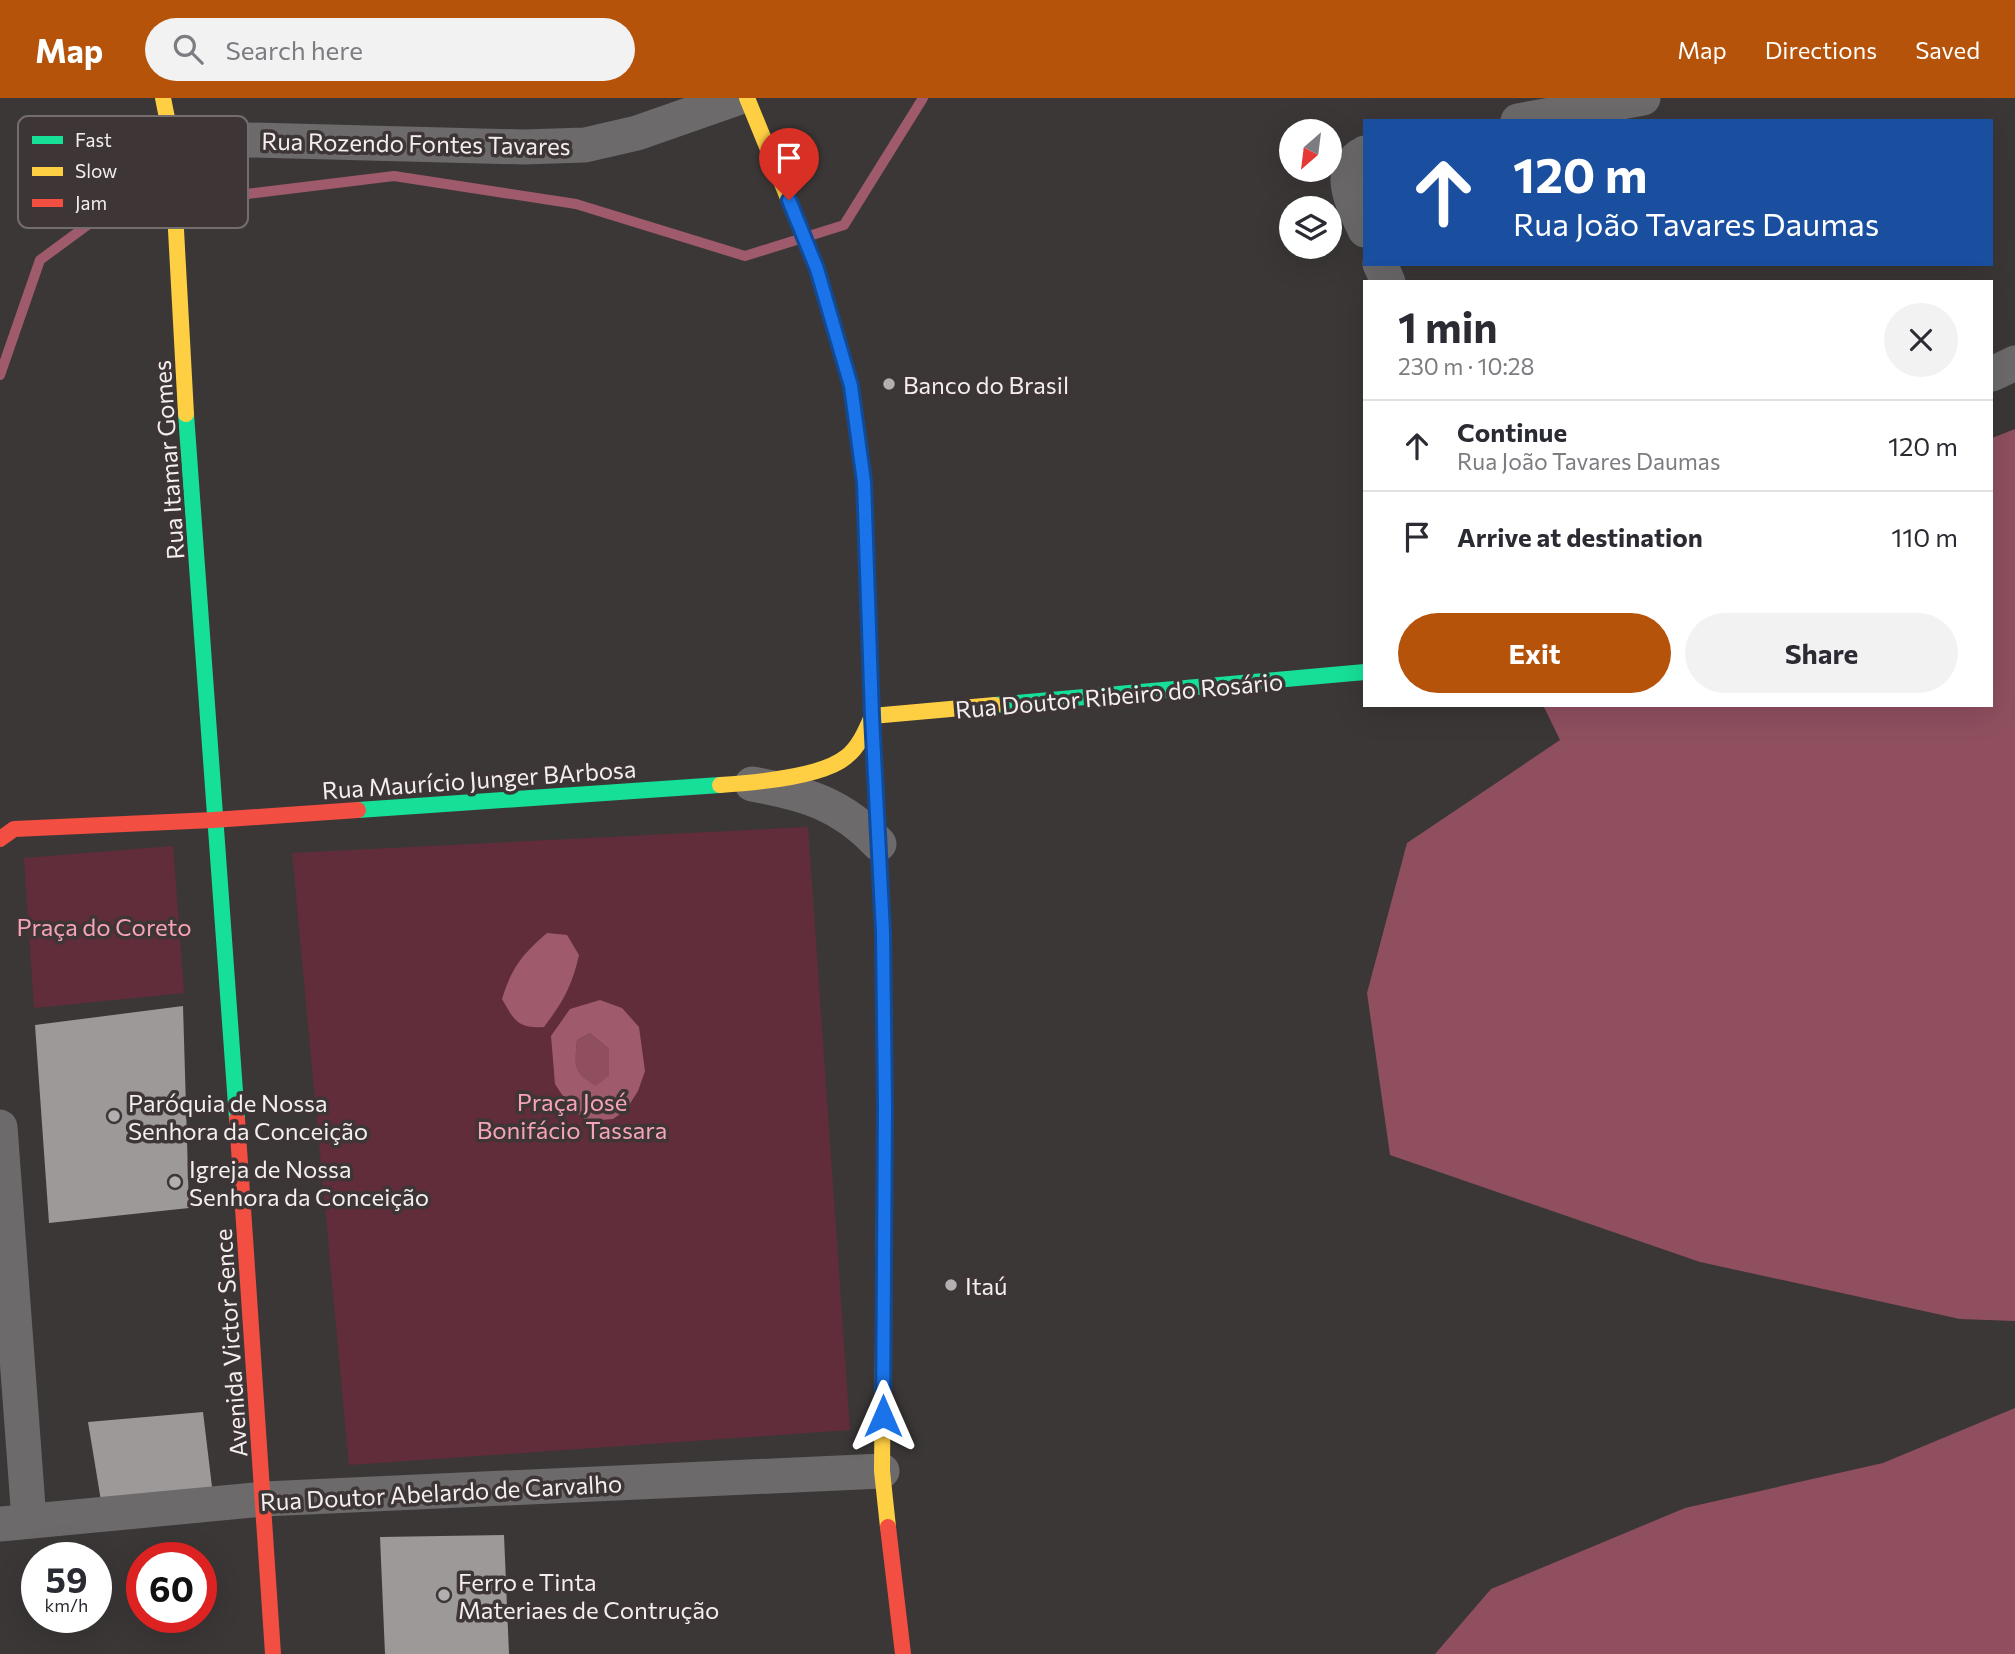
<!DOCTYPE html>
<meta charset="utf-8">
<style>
:root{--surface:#fff;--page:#f2f2f3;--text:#2b2b33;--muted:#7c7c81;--line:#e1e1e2;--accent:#b45309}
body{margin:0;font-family:Commissioner,sans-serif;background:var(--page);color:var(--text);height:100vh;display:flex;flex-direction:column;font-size:26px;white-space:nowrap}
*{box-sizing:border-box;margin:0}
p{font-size:23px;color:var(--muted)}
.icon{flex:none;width:38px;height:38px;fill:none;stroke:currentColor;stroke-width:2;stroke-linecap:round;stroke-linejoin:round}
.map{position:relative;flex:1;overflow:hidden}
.details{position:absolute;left:1363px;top:182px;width:630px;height:427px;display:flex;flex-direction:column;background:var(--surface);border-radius:0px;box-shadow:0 7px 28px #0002}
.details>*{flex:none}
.top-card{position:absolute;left:1363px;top:21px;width:630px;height:147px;border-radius:0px;box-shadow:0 7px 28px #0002;background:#1a4fa0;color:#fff;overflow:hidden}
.needle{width:46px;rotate:208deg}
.buttons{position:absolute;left:1279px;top:21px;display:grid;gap:14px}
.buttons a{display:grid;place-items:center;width:63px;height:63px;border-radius:50%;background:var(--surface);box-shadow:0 7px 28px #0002;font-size:35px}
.speed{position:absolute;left:21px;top:1444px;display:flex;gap:14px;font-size:35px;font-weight:700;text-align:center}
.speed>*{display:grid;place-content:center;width:91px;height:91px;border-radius:50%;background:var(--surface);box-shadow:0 7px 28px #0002;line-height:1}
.speed small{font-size:18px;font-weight:400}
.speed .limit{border:10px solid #d22;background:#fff;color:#111}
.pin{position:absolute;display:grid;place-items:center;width:60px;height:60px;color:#fff;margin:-72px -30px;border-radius:50% 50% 50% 0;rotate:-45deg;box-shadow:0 0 7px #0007}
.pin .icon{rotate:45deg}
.me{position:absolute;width:77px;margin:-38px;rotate:0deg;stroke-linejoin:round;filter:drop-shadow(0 0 5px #0008)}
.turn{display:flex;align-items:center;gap:24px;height:147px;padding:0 35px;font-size:32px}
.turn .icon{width:91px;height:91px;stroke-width:2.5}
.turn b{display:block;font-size:49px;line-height:60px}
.round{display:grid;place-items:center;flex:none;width:74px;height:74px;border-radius:37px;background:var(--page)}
.head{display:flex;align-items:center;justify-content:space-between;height:119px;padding:0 35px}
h1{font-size:42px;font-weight:700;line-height:52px}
.button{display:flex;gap:14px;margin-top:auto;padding:14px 35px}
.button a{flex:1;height:80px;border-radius:42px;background:var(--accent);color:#fff;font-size:28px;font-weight:700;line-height:80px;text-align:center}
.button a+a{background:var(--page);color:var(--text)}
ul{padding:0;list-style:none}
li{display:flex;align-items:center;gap:21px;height:91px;padding:0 35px;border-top:2px solid var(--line)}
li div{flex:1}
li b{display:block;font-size:26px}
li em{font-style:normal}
header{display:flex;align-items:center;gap:42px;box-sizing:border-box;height:98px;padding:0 35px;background:var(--accent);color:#fff}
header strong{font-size:33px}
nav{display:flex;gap:38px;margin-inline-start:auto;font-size:24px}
.search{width:490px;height:63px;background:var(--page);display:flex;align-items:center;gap:18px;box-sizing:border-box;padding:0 24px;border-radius:38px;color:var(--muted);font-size:26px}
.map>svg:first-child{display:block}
.green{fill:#612d3b}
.forest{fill:#8f4f5f}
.water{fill:#9f5b6c;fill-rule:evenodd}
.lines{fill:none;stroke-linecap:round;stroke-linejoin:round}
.stream{stroke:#9f5b6c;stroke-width:10}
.building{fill:#9d9999}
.street{stroke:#6c6a6b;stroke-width:35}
.fast{stroke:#16e098;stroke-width:16}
.slow{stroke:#ffcf43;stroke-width:16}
.jam{stroke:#f24e42;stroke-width:16}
.route-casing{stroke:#114b97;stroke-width:18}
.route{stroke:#1a73e8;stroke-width:12}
.poi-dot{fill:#b3aeaf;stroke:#3d3536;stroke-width:2.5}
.labels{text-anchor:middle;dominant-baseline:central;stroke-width:7;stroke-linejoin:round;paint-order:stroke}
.street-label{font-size:24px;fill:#f4eeef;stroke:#3d3536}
.poi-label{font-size:24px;fill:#f4eeef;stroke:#3d3536;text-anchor:start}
.park-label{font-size:24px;fill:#f8a4b7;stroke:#3d3536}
.key{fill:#3d3536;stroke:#746c6e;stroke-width:2}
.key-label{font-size:19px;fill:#f4eeef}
</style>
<header>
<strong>Map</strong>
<div class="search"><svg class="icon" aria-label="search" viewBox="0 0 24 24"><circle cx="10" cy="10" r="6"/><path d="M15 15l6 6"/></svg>Search here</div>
<nav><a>Map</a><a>Directions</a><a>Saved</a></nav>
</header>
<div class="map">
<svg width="2015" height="1556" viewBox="0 0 2015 1556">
<rect width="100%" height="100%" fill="#3b3737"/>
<path class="green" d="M808 729 850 1332 349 1367 292 755Z
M173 748 184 895 34 910 24 760Z"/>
<path class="forest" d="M2015 331V1223L1960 1221 1700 1164 1390 1057 1367 895 1407 745 1560 642 1543 607H1992V340Z
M590 935 609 951V977L596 989C572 974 575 968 577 942Z
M2015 1310V1556H1435L1491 1491 1685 1410 1883 1365Z"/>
<path class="water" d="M547 835 567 837 579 857C572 888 563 904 544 929 518 931 514 922 502 901 512 869 522 857 547 835Z
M600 902 622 910 639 929 645 973 638 993 626 1012 613 1021 588 1023 572 1012 555 986 551 938 570 911ZM590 935 609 951V977L596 988C572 974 575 968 577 942Z"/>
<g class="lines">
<path class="stream" d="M0 277 40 162 127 98 206 101 394 78 576 106 745 158 844 127 923 0"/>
</g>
<path class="building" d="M183 908 189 1110 49 1125 35 927Z
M203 1314 213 1397 102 1409 88 1324Z
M504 1437 509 1556H385L380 1439Z"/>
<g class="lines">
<path class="street" d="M1518 23 1643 0
M171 40 524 49 585 47 637 35 737 0
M1365 55C1333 71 1354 108 1365 132
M1380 166 1388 184
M1992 276 2015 265
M752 686C804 695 842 706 879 746
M0 1029 29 1422
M0 1426 264 1401 882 1373"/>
<path class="fast" d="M854 311 864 384 872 618 883 834 885 983
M186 316 237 1021
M995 607 1365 574
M358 712 720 687"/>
<path class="slow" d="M163 0 171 40 186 316
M747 0 817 171 851 287 854 311
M720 687C752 685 822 679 846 659 859 649 866 632 872 618L995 607
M885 983 882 1373 888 1429"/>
<path class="jam" d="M0 741 14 731 213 722 358 712
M237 1021 273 1556
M888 1429 903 1556"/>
</g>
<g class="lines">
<defs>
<path id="route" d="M789 102 817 171 851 288 864 384 872 618 883 834 885 1010 883 1318"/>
</defs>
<use href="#route" class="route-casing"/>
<use href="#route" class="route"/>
</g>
<g class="poi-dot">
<circle cx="889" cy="286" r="7"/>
<circle cx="114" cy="1018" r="7"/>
<circle cx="175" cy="1084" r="7"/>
<circle cx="951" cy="1187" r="7"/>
<circle cx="444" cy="1497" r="7"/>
</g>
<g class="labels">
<g class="street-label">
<text transform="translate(416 45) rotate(1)">Rua Rozendo Fontes Tavares</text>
<text transform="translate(168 362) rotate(-94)">Rua Itamar Gomes</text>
<text transform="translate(1119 597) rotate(-5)">Rua Doutor Ribeiro do Rosário</text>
<text transform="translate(479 681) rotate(-4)">Rua Maurício Junger BArbosa</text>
<text transform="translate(230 1245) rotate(-94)">Avenida Victor Sence</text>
<text transform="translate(441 1394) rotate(-3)">Rua Doutor Abelardo de Carvalho</text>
</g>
<g class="poi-label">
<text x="903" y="286">Banco do Brasil</text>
<text x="128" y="1004">Paróquia de Nossa<tspan x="128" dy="28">Senhora da Conceição</tspan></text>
<text x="189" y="1070">Igreja de Nossa<tspan x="189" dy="28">Senhora da Conceição</tspan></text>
<text x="965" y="1187">Itaú</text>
<text x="458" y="1483">Ferro e Tinta<tspan x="458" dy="28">Materiaes de Contrução</tspan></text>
</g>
<g class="park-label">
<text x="104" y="828">Praça do Coreto</text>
<text x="572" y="1003">Praça José<tspan x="572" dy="28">Bonifácio Tassara</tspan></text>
</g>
</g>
<rect x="18" y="18" width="230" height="112" rx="10" class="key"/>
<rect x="32" y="38" width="31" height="8" fill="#16e098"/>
<rect x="32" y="69" width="31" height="9" fill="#ffcf43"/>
<rect x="32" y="101" width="31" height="8" fill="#f24e42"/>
<g class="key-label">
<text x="75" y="49">Fast</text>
<text x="75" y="80">Slow</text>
<text x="75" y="112">Jam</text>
</g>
</svg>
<div class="buttons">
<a><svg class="needle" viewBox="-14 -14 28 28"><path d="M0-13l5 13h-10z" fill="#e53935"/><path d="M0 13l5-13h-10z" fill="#7c7c81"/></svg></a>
<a><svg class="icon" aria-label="layers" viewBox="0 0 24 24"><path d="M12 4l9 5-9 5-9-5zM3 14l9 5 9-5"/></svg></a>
</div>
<div class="speed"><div>59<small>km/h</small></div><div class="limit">60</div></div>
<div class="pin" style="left:789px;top:102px;background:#d93025"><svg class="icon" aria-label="arrive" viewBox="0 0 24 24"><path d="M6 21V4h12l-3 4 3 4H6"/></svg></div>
<svg class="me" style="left:883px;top:1318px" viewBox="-20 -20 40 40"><path d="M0-17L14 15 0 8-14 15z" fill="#1a73e8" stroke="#fff" stroke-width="4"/></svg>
<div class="top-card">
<div class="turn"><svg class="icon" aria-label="ahead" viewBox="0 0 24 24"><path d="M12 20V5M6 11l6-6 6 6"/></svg><div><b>120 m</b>Rua João Tavares Daumas</div></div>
</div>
<section class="details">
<div class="head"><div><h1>1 min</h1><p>230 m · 10:28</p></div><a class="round"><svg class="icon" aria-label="close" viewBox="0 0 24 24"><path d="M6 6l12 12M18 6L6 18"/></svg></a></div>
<ul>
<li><svg class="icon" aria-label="ahead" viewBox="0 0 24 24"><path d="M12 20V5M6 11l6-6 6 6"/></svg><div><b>Continue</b><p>Rua João Tavares Daumas</p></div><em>120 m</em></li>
<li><svg class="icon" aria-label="arrive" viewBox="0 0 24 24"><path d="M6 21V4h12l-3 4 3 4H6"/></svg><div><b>Arrive at destination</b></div><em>110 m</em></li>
</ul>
<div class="button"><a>Exit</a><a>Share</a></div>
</section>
</div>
